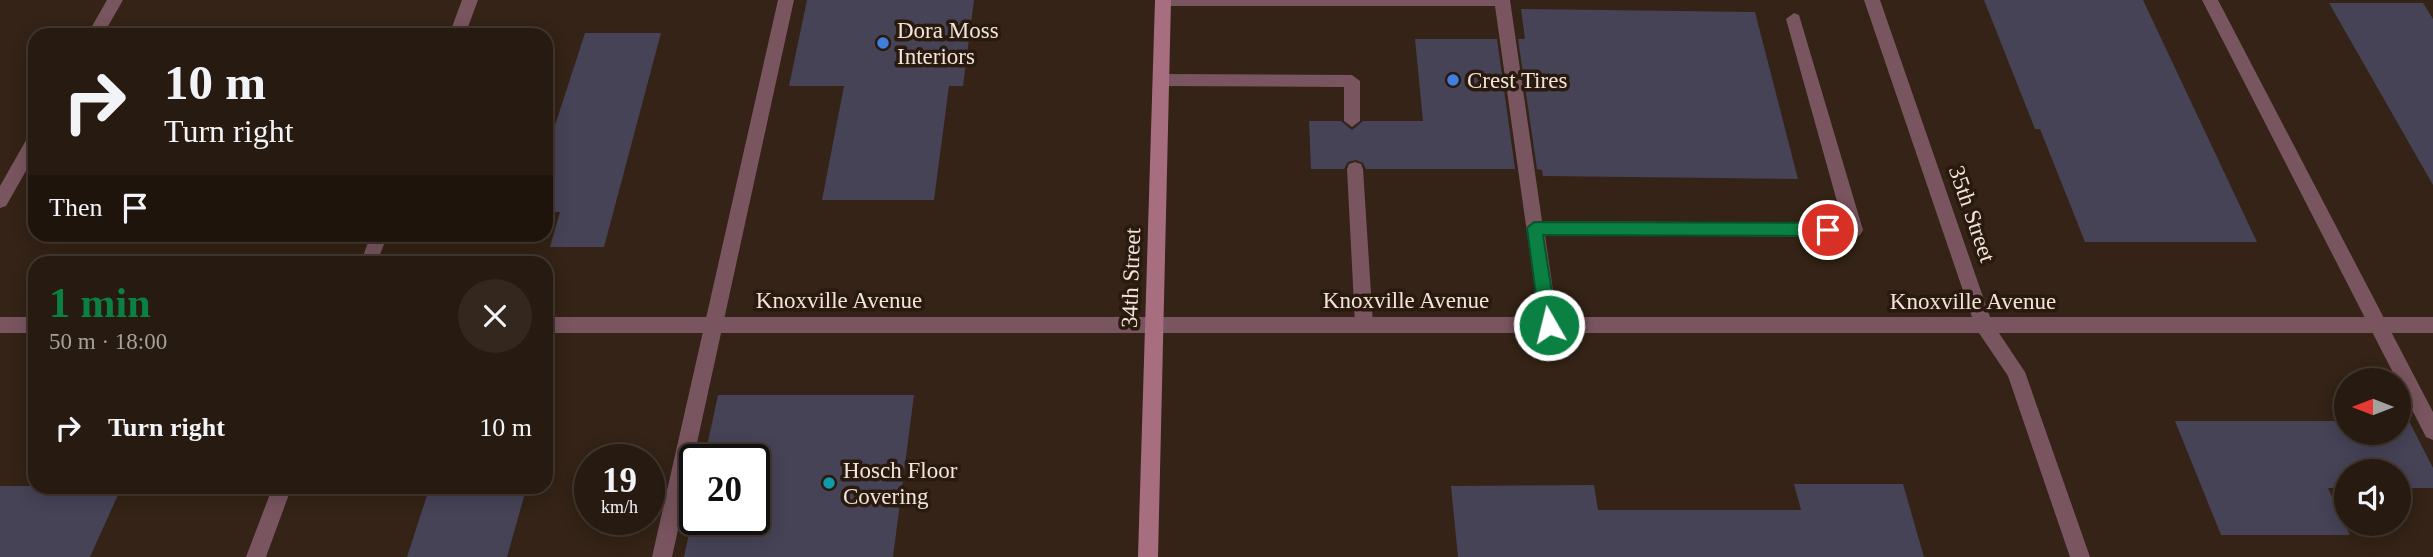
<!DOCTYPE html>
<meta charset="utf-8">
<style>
:root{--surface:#271a10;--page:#33271e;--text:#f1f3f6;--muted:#a4a19f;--line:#433830;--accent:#0b8043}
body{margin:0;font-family:"Times New Roman",serif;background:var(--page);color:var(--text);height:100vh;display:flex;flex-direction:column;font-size:26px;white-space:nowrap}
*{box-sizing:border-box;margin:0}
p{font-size:23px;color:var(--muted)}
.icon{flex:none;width:38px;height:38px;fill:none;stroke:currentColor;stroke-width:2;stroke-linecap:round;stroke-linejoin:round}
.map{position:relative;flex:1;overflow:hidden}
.panel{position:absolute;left:28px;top:256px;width:525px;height:238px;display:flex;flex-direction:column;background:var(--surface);border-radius:21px;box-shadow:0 4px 18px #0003,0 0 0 2px var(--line)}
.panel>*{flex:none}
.hud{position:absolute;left:28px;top:28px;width:525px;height:214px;border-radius:21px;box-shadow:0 4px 18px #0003,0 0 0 2px var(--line);background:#271a10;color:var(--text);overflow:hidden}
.needle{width:46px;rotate:270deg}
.fabs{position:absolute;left:2334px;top:368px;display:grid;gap:14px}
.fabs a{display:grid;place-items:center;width:77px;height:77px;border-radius:50%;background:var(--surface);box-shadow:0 4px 18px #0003,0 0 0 2px var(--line);font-size:35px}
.speed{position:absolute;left:574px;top:444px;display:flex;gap:14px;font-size:35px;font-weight:700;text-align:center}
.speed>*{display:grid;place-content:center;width:91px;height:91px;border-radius:50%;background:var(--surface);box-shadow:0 4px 18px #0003,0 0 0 2px var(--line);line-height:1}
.speed small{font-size:18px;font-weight:400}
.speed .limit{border:4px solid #111;border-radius:10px;background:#fff;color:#111}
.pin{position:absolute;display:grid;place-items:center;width:60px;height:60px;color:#fff;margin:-30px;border:4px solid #fff;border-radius:50%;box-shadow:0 2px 7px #0007}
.me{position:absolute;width:77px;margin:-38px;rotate:352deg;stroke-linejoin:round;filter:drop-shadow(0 0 5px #0008)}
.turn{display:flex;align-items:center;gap:24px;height:147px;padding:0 21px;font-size:32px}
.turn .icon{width:91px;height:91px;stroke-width:2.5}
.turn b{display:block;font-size:49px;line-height:60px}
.then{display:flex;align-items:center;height:66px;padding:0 21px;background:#0003;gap:14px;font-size:26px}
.round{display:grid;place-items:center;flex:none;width:74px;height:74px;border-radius:37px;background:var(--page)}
.overview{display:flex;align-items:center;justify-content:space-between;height:119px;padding:0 21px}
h1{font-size:42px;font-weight:800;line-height:52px;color:var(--accent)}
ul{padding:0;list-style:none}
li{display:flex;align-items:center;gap:21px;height:105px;padding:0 21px}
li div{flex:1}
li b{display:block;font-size:26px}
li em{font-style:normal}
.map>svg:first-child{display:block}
.building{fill:#464357}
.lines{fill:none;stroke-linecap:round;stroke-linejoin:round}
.lane{fill:#79555f;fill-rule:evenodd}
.street{fill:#79555f;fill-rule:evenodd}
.secondary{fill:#a76e7f;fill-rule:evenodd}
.route{fill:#0b8043;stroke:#07532c;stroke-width:2}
.shop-dot{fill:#3f7fe0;stroke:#2a190d;stroke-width:2.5}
.culture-dot{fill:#0f9aa8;stroke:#2a190d;stroke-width:2.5}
.labels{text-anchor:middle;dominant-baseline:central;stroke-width:7;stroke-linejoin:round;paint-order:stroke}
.poi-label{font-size:23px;fill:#f0e4dc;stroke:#2a190d;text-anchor:start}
.street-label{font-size:23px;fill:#f0e4dc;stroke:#2a190d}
</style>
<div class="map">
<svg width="2433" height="557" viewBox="0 0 2433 557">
<rect width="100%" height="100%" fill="#342316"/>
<path class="building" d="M807 0H974L963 86H949L934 200H822L844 86H789Z
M1984 0H2143L2257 242H2085L2040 129H2035Z
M2329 3H2423L2433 19V185Z
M1521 9 1755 12 1798 179 1543 176 1542 170 1537 169 1518 39H1525Z
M585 33H661L604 247H550L560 212H546V153Z
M1415 39H1497L1515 169H1366L1363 163 1356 160 1348 162 1344 169H1311L1309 121H1341L1352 130 1363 121H1423Z
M718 395H914L893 557H684L695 505V520H754V460H704Z
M2175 421H2347V432H2399V421H2409L2433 468V488H2399V471H2347V488H2328L2350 535H2221Z
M1794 484H1903L1924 557H1458L1451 486 1594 485 1598 510H1801Z
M0 486H122L90 557H0Z
M430 486H527L507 557H407Z"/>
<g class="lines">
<path class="lane" d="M107 0H123L103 35H87Z
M778 0H794L672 557H652Z
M1155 0H1510L1542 221 1843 223 1786 19 1794 13 1799 15 1863 230 1860 235 1854 237 1545 235 1558 325 1555 331 1549 333 1543 331 1540 325 1495 6H1163Z
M2202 0H2218L2433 412V440L2426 437Z
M1161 74 1352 75 1360 81V121L1352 127 1344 121V87L1161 86 1153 80Z
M35 133V155L6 206 0 208V186L29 135Z
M1355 162 1361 164 1363 169 1373 324 1370 330 1364 332 1358 330 1355 324 1347 169 1349 164Z"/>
<path class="street" d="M462 0H478L465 35H449Z
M1864 0H1880L1990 317H2433V333H1999L2025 372 2090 557H2070L2008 376 1979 333H546V317H1972Z
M371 234H388L377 262H361Z
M0 317H35V333H0Z
M273 486H292L266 557H246Z"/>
<path class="secondary" d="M1155 0H1171L1158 557H1138Z"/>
</g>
<path class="route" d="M1534 222 1828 223 1835 230 1828 236 1543 235 1557 325 1554 330H1543L1540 325 1527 228Z"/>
<g class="shop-dot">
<circle cx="883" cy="43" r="7"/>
<circle cx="1453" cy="80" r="7"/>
</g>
<circle class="culture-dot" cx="829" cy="483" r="7"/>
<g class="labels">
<g class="poi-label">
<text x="897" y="30">Dora Moss<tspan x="897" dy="26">Interiors</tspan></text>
<text x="1467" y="80">Crest Tires</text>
<text x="843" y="470">Hosch Floor<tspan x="843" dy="26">Covering</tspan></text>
</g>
<g class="street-label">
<text transform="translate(1972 214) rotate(71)">35th Street</text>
<text transform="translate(1131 278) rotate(-88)">34th Street</text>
<text x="839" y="300">Knoxville Avenue</text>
<text x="1406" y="300">Knoxville Avenue</text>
<text x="1973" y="301">Knoxville Avenue</text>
</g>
</g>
</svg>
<div class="fabs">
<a><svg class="needle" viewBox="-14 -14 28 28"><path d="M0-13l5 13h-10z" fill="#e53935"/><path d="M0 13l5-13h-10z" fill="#a4a19f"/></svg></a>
<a><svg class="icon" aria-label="sound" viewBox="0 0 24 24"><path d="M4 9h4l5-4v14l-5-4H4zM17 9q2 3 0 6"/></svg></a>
</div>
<div class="speed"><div>19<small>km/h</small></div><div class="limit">20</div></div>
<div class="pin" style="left:1828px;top:230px;background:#d93025"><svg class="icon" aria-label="arrive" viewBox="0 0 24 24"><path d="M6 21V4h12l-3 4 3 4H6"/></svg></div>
<svg class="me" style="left:1549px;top:325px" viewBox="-20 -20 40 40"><circle r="17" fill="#0b8043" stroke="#fff" stroke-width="3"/><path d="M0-11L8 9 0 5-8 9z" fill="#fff"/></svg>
<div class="hud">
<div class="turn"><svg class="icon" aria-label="right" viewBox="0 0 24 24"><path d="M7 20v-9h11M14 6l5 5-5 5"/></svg><div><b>10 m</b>Turn right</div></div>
<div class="then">Then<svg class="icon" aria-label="arrive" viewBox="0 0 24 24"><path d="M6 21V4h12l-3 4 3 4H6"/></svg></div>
</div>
<section class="panel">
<div class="overview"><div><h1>1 min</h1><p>50 m · 18:00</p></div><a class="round"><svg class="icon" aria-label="close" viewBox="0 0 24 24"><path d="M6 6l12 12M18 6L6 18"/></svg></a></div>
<ul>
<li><svg class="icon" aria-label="right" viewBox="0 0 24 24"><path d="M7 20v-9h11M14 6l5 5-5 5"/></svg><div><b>Turn right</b></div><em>10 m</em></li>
</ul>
</section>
</div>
